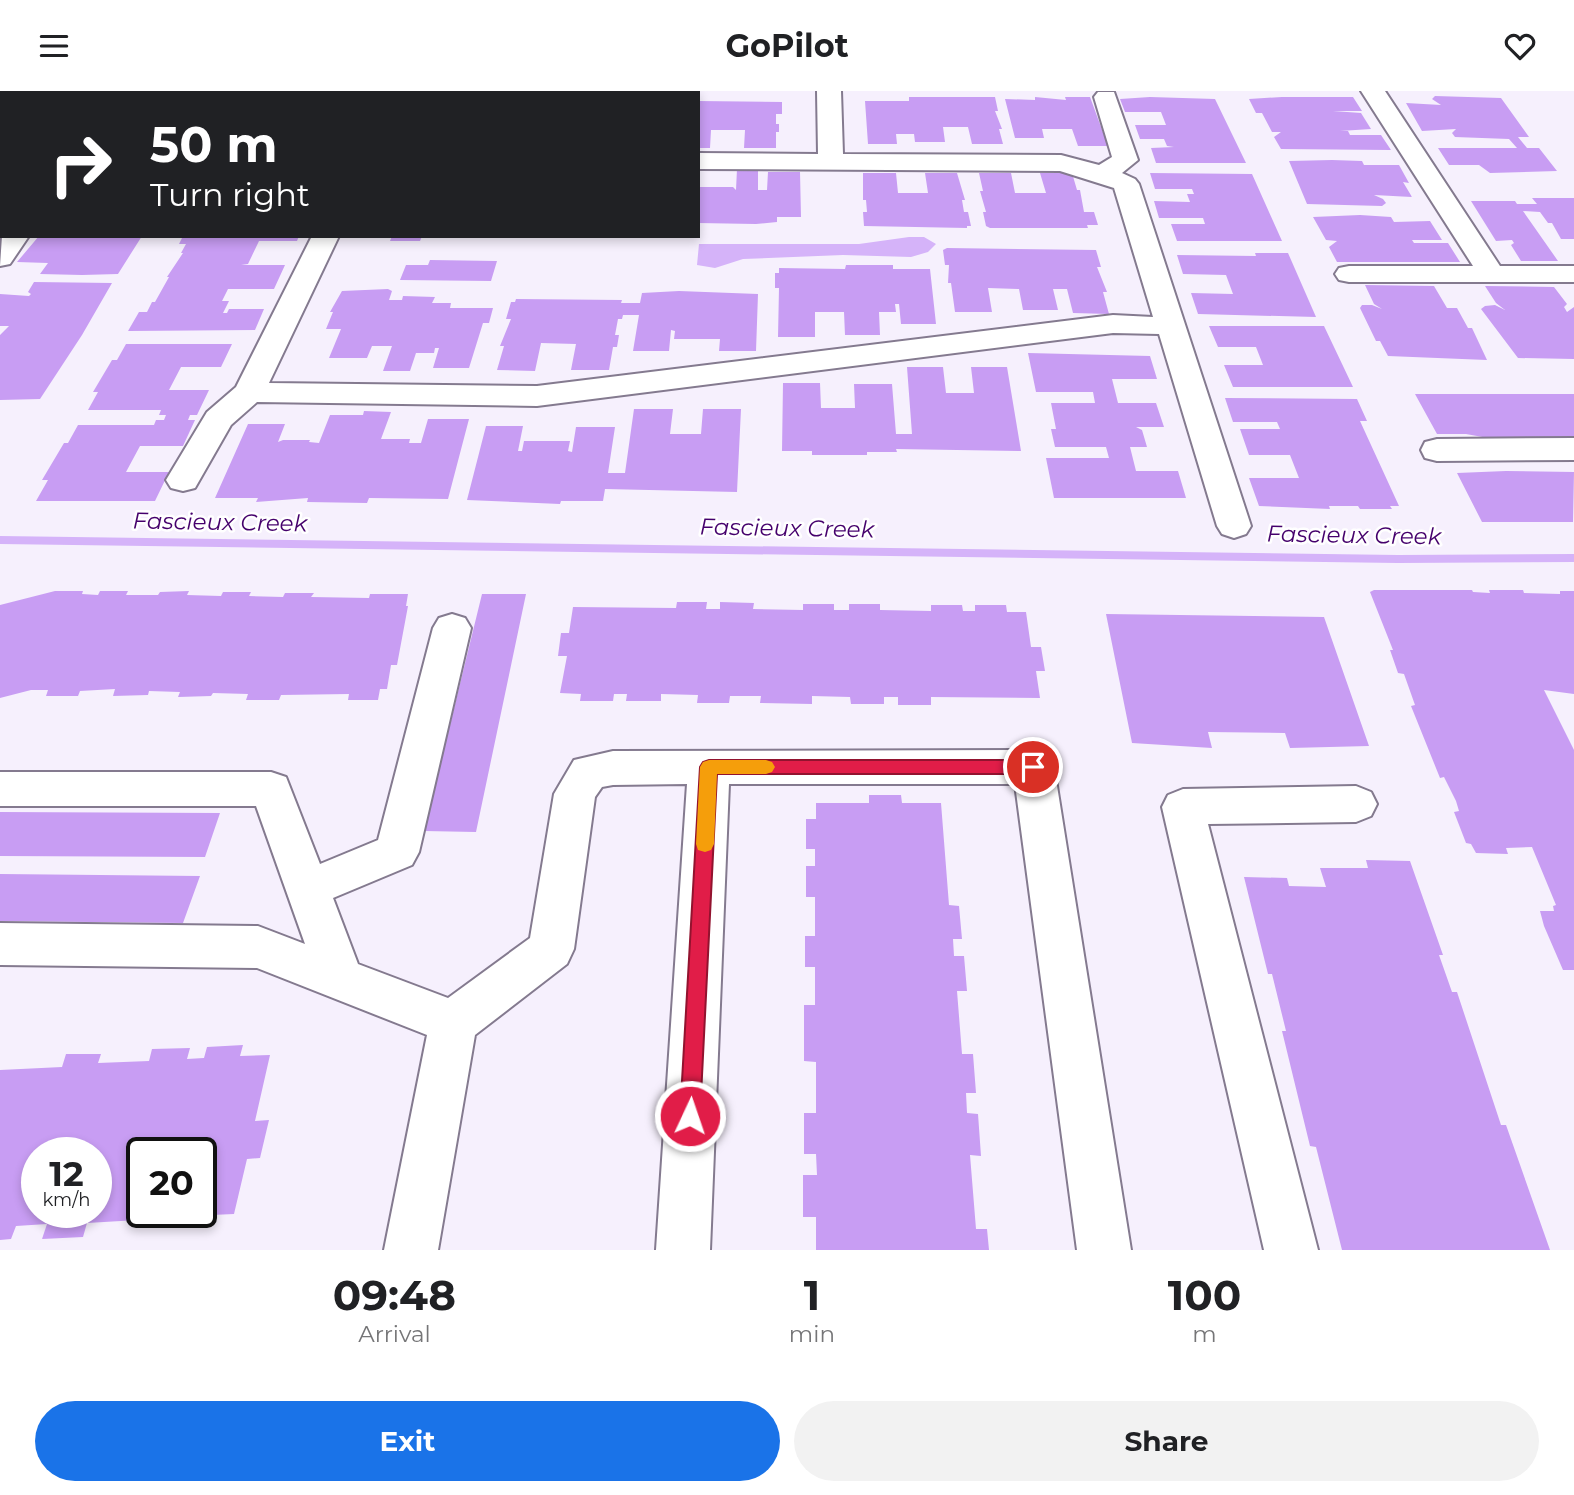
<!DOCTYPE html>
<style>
:root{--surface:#fff;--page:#f2f2f2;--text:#202124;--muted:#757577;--accent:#1a73e8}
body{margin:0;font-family:Montserrat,sans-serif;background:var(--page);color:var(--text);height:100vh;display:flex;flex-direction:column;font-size:26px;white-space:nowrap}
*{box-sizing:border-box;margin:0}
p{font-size:23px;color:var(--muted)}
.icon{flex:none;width:38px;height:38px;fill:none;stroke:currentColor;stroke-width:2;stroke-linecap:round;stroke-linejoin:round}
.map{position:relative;height:1159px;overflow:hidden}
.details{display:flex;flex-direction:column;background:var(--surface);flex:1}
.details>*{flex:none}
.top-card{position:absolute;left:0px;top:0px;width:700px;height:147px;box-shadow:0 4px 10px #0003;background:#202124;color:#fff;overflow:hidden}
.speed{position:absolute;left:21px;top:1046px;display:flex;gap:14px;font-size:35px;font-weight:700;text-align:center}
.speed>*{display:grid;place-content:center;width:91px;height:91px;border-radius:50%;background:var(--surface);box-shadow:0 4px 10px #0003;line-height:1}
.speed small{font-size:18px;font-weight:400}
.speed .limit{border:4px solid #111;border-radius:10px;background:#fff;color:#111}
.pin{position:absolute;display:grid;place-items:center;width:60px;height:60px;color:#fff;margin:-30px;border:4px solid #fff;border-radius:50%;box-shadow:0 2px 7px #0007}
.me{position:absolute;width:77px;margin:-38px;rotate:3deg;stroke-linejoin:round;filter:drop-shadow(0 0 5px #0008)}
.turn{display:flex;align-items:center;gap:24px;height:147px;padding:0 35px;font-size:32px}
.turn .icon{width:91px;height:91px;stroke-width:2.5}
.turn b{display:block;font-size:49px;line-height:60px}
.eta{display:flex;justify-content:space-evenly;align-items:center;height:119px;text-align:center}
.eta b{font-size:42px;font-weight:700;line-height:49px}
.cta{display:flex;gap:14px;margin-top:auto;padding:14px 35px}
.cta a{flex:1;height:80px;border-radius:42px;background:var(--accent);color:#fff;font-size:28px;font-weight:700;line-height:80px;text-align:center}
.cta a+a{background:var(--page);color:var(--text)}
header{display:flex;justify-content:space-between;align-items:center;height:91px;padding:0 35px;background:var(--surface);font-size:32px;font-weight:700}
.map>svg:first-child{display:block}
.water{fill:#d5b3f9}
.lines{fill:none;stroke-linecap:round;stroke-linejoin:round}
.stream{fill:#d5b3f9;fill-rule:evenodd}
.building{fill:#c89df3;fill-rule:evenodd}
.minor-casing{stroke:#847a8f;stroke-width:4}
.minor{fill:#fff;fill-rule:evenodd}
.route{fill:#e11d48;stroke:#92132f;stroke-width:2}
.slow{fill:#f59e0b}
.labels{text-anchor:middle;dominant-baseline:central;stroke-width:5;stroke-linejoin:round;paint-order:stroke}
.water-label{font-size:23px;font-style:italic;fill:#45006c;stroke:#fff}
</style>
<header><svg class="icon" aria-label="menu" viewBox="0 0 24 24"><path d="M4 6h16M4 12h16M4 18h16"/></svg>GoPilot<svg class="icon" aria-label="heart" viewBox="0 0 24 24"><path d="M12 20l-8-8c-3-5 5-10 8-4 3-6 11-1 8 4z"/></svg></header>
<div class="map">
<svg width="1574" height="1159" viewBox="0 0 1574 1159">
<rect width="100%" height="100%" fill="#f6f0fd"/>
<path class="water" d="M909 146H924L936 153 928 161 911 166 843 164 743 168 715 177 697 174 699 153H859Z"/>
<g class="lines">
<path class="stream" d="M0 445 1398 464 1574 463V471L1398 472 0 453Z"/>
</g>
<path class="building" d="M1435 5 1501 7 1529 46H1518L1527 57H1539L1557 80 1490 82 1479 74H1449L1438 57H1517L1509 48 1455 46 1452 42 1456 38 1422 40 1406 12 1441 14 1432 8Z
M909 6H995L998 20H995L1002 38H999L1003 53H972L968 36H943L945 51H915L914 43H896L897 53H868L865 10H909Z
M1035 6 1066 9 1065 6H1090L1108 55H1078L1072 38H1042L1044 47H1015L1005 8 1035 9Z
M1150 6 1215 8 1246 72H1156L1151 57 1174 56 1167 55 1164 48H1140L1135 34H1166L1161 21H1125L1120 8Z
M1282 6H1353L1362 20H1333L1361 22 1371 38 1340 40H1348L1350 44H1381L1391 59 1281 58 1274 46 1281 41H1272L1262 22H1256L1249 8Z
M698 10 782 11V23H776V33H779V41H776V57H744L745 39H711L710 57H698Z
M1332 69 1362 70 1364 74H1399L1409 92 1403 91 1412 106 1374 104 1383 108 1386 112 1382 115 1307 113 1289 70Z
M737 78H758V99H767L768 81H800L801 126H777V131L756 133 698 132V96H733L736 99Z
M863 82H896L898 102H928L925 82H957L965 109H962L964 121H968L971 135H967V137L864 135 863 121H867L866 109H863Z
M979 82H1011L1015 102H1046L1040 82H1072L1077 99H1080L1084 121H1094L1098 134H1087L1088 137H990L986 135 983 121H986L980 100H983Z
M1150 82 1252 83 1282 150H1177L1171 133H1205L1203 127H1159L1154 110 1190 111 1187 103H1194L1192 98H1155Z
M1532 107H1574V148H1561L1552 132H1548L1540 121 1523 120 1558 170H1521L1511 154 1514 152 1512 149 1496 150 1471 110H1515L1517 113H1537Z
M1360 124 1391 126 1394 131 1430 130 1442 149H1412L1414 152H1448L1460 171H1337L1329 156 1337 150 1326 149 1313 126Z
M39 145H142L118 183 82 184 40 183 48 172 17 171Z
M183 145H299L297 150H259L248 173 241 174H285L274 198H228L222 210H229L223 222H227L229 218H264L255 239 128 240 139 221H147L152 211H155L169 186H167L183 162H181L186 153H179Z
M392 145H422L420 150H390Z
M947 157 1096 159 1101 176H1097L1107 201H1103L1109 223 1073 222 1067 198H1053L1058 219H1023L1019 198 988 197 992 221H955L951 192H948L949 174H945L943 159Z
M1255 162H1288L1316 226 1198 223 1191 202 1233 203 1226 184 1183 183 1177 164 1256 165Z
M430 169 497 170 491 190 400 189 406 174H428Z
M846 174H893V178H930L936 233H901L899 213H895L896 221H879L880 244H845L844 221H815V246H778L779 197H775V182H779V177L845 178Z
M34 191 112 192 82 244 40 308 0 309V244L9 235H0V203L29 205 31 203 28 201Z
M1365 194 1434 195 1447 217H1457L1468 237H1472L1487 269 1388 265 1380 250H1376L1360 217 1362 214H1372L1382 218 1374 213Z
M1485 195 1554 196 1567 213 1564 216 1567 221 1574 216V268L1518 267 1481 218 1485 215 1495 214 1505 219 1496 212Z
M388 198 392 200 389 209H402L403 205 435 206 432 212H451L450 217H493L489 232H483L469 277H433L439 257H435L434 262H416L410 280H383L392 255H372L367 267H329L341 238H326L333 221H330L342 200Z
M679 200 758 203 756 260H719L720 248H674L675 240 671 239 669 260H633L639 224H623L622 228H618L615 244H619L617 256H613L609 279H571L576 253 541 252 535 280 497 279 504 255H500L511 228H506L511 211H515L516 208 622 209 621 212H640L642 202Z
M1209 235H1324L1353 296H1233L1224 274H1263L1256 256H1218Z
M126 253H232L221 276H181L169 299H209L197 324H190L188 329H195L183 355H140L126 381H169L155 410H36L48 389H42L64 352H68L78 334H154L156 329H164L166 324H159L161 319H88L98 301H93L112 269H117Z
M1028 262 1150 265 1157 288H1112L1118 312H1156L1164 336H1136L1142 339 1147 356H1130L1136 380H1178L1186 407H1054L1046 367H1109L1106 356H1055L1051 338H1056L1051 312H1095L1093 301H1036Z
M907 276H943L946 302H974L971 276H1007L1021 360 896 358 897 361H867V364H812V360H782L783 292H820L821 317H855L854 293H892L896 343H912Z
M1415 303H1574V346L1488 347 1466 343H1437Z
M1225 307 1357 308 1367 330H1360L1399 415H1390L1392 418H1360L1358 415H1329L1330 418 1259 415 1249 387H1299L1290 364H1249L1240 338H1280L1277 331H1233Z
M634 318H673L670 343H701L703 318H741L737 401 605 398 603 410H561L560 413 467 409 486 335H523L518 360H522L524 350H570L568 360 572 361 576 336H615L608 382H625Z
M364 320 391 321 381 348H410L409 352H421L428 328H469L448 408 369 407 367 412 307 411 308 407 256 411 258 407H215L248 333H285L278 351 283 349H310L309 351 319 352 330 324H363Z
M1506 380 1574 381 1573 431H1482L1457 382Z
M1374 499H1472L1473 501 1490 502 1489 499H1523L1524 502 1560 503V500H1574V603L1544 599 1574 659V879H1563L1544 835 1540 820H1554L1553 815 1556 814 1532 756 1506 757 1508 763 1476 762 1471 753 1466 752 1454 721 1459 720 1456 710 1444 686 1440 687 1411 615 1415 614 1404 583 1398 582 1390 559H1393L1370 501Z
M55 500H83L82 503 98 504 100 500H128L126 504H158L160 501 189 500 187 504 221 505 223 501H251L249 505 283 506 285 502H314L311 506 369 507 370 503H408L406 515H408L397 574H391L387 598H380L378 609H348L349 603 281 604 279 609H246L248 603 213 602 211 605 178 606 180 601 149 600 148 604 113 605 115 598 80 600 78 605H46L48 599H31L0 607V514Z
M482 503H526L476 741 424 740Z
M677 511H707L706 518H720V511L754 512 753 518 803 519V513H834V519H849V513H880V519L931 520V514H962L963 520H975V514H1006L1007 521H1026L1031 556H1041L1045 580H1036L1040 607 931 606V614H898V606H884V613H851L850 606 812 605V613L760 612 761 605H730L729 612H697L698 604 661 603V610H626L627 603H614L613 610H580L581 603 560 602 567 565H558L561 542H569L573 516 676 517Z
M1106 523 1324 526 1369 655 1290 657 1285 642 1208 641 1212 657 1132 652Z
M869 704H901L902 712H941L949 814 959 815 962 848H953L954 865H964L967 900H957L962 963H973L976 1002H966L967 1022 978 1023 981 1065 970 1064 976 1138H987L989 1159H816V1126H803V1084H817L816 1063H804V1022H816V971L804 970V914H815V876H805V845H815V806H806V775H815V758H806V728H816V712H869Z
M0 721 220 722 205 766 0 765Z
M1366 769 1410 770 1443 864H1439L1452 901H1457L1501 1034H1506L1550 1159H1342L1316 1056 1310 1055 1282 940H1286L1272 883H1268L1244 786 1287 787 1289 795 1326 796 1320 777H1368Z
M0 783 200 785 183 832 0 830Z
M243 954 240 965 270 964 255 1030 269 1029 260 1067 247 1068 234 1123 167 1126 165 1134 136 1135 138 1129 87 1132 83 1146 42 1148 47 1133 16 1135 11 1148 0 1149V979L62 976 66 963H101L98 972 149 970 152 958 190 957 187 968 204 967 207 956ZM37 1062H96V1122H37ZM142 1062H201V1122H142Z"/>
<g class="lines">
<defs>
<path id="minor" d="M817 0H841L843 63 1061 64 1099 74 1112 66 1094 6 1098 1H1114L1138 69 1122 82 1135 88 1139 93 1251 435 1246 443 1234 447 1222 443 1217 435 1159 243 1113 242 537 315 257 311 231 334 195 397 183 400 171 397 166 389 207 321 236 296 312 145H339L269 292 537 295 1113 224 1153 226 1114 97 1060 80 698 78V62L818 63Z
M1361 0H1385L1500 175H1574V191H1349L1339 189 1335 183 1339 177 1349 175H1473Z
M0 64H2V80H0Z
M2 145H29L10 173 0 175Z
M1574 347V369L1437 370 1425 367 1421 359 1425 351 1437 348Z
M452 523 465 527 471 537 419 761 412 774 333 807 358 873 448 907 530 847 554 703 574 669 613 660 1033 659 1048 664 1054 676 1131 1159H1077L1015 693H729L710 1159H656L687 693 613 694 602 696 595 706 574 858 567 873 475 944 438 1159H384L427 944 257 877 0 874V832L258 835 305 853 256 715H0V681H271L286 686 320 773 378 749 433 537 439 527Z
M1356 695 1371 701 1377 713 1371 725 1356 731 1208 733 1318 1159H1264L1162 716 1168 704 1183 698Z"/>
</defs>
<use href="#minor" class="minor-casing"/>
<use href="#minor" class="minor"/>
</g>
<path class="route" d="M709 669H1033L1039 671 1041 676 1039 681 1033 683H717L700 1025 697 1032 690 1035 683 1032 680 1025 700 676 703 671Z"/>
<path class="slow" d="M709 669H766L772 671 775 676 772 681 766 683H717L714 753 711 759 705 761 698 759 696 753 700 676 703 671Z"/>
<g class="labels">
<g class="water-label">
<text transform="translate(220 431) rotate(1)">Fascieux Creek</text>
<text transform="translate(787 437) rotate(1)">Fascieux Creek</text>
<text transform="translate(1354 444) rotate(1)">Fascieux Creek</text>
</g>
</g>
</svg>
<div class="speed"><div>12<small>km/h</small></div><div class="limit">20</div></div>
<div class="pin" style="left:1033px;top:676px;background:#d93025"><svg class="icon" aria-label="arrive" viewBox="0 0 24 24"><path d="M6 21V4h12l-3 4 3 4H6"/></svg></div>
<svg class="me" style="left:690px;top:1025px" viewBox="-20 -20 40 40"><circle r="17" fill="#e11d48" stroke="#fff" stroke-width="3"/><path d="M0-11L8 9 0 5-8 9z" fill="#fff"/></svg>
<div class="top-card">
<div class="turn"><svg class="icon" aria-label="right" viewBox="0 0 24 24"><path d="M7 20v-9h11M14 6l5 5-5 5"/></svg><div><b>50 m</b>Turn right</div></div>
</div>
</div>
<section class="details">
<div class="eta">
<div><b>09:48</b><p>Arrival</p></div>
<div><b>1</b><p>min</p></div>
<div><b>100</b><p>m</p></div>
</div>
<div class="cta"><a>Exit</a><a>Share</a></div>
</section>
